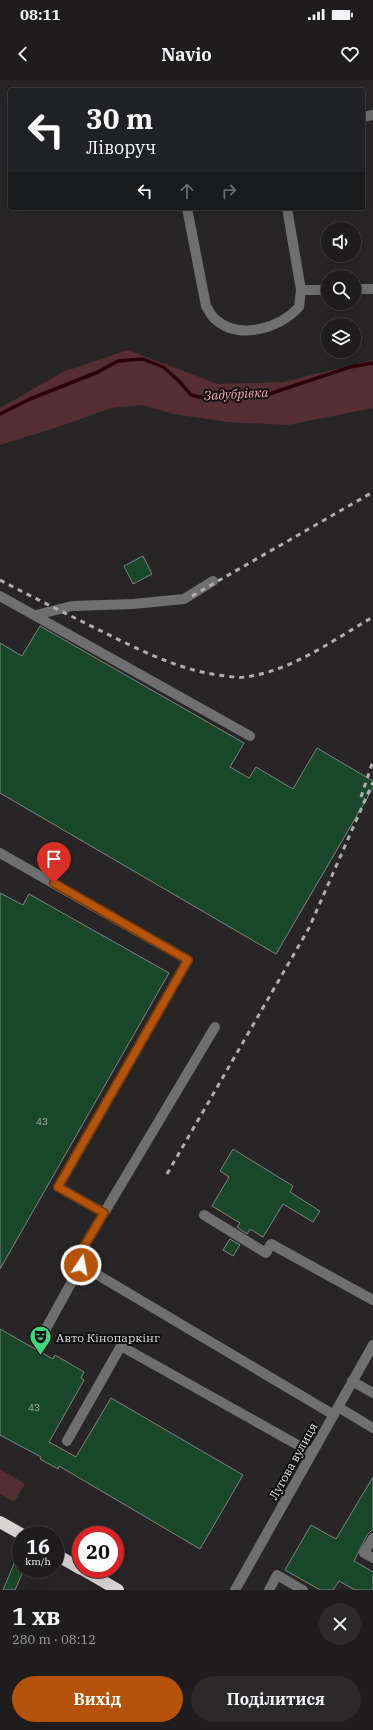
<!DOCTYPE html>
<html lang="uk">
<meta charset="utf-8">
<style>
:root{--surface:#1e1c1c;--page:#2b2929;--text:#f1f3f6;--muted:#a1a1a3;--line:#3c3a3b;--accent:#b45309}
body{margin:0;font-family:"IBM Plex Serif",serif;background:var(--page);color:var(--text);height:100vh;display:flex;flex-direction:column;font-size:15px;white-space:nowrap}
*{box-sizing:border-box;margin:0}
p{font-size:13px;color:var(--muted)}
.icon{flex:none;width:22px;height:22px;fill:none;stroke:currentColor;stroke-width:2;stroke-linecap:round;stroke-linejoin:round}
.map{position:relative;height:1510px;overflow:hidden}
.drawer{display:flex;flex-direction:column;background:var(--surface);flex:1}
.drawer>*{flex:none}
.top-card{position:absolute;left:8px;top:8px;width:357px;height:122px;border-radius:4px;box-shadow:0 4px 16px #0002,0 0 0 1px var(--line);background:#202124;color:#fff;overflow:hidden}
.buttons{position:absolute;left:321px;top:142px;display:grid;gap:8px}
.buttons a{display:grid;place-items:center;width:40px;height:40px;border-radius:50%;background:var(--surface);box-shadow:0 4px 16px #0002,0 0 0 1px var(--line);font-size:20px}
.speed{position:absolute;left:12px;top:1446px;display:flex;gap:8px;font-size:20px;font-weight:700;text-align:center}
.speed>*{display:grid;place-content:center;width:52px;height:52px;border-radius:50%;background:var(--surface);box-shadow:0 4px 16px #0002,0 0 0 1px var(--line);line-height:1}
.speed small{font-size:10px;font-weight:400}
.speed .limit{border:6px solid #d22;background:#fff;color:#111}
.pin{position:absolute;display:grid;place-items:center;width:34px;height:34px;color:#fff;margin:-41px -17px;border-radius:50% 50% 50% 0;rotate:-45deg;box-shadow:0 0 4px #0007}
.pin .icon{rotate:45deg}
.me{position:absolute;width:44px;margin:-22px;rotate:12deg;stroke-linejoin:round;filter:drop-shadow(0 0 3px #0008)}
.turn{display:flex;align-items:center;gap:14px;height:84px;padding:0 12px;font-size:18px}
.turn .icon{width:52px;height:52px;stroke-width:2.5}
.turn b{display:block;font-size:28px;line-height:34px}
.lanes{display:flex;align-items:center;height:38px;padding:0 12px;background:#0003;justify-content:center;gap:20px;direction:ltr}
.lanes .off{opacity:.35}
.round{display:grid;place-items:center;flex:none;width:42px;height:42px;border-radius:21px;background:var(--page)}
.overview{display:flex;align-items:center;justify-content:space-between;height:68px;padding:0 12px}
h1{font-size:24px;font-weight:700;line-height:30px}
.action{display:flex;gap:8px;margin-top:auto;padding:8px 12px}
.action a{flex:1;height:46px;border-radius:24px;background:var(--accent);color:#fff;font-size:16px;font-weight:700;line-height:46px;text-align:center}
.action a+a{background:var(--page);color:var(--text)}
.status{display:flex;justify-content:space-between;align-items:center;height:28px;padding:0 20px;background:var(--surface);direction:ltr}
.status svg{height:11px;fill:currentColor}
header{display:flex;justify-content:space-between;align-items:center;height:52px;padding:0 12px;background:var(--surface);font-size:18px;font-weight:700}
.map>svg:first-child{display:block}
.green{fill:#552e34}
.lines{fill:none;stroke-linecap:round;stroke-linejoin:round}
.stream{stroke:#2d020c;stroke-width:3.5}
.building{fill:#194729;stroke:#808280}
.minor{stroke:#706f6f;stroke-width:10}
.highway{stroke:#d9d5d5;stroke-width:12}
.rail{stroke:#afadae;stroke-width:3;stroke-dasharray:5 5;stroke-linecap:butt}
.route-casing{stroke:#753606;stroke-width:10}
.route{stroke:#b45309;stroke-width:7}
.labels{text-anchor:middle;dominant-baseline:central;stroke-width:4;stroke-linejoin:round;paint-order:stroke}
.number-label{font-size:10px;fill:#aeb8b1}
.poi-label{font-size:12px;fill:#dfddde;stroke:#100f0f;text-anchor:start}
.street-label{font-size:12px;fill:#dfddde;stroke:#100f0f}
.water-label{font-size:13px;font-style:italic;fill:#faa4b0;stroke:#100f0f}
</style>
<div class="status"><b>08:11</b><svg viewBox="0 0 49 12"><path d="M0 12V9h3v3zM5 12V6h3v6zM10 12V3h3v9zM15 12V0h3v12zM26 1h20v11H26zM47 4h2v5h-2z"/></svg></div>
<header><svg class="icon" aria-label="back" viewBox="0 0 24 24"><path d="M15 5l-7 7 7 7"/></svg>Navio<svg class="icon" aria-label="heart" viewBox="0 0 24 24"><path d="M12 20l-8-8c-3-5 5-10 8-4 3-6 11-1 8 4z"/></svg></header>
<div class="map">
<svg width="373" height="1510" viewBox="0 0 373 1510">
<rect width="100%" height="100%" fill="#282526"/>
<path class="green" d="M128 270 218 304 283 302 373 280V328L288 345 228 342 173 334 143 325 111 328 58 347 0 365V328L63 292Z
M0 1389 25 1404 14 1422 0 1414Z"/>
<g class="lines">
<path class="stream" d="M0 334 30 319 98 292 118 281 143 279 163 287 178 300 191 315 204 318 266 315 350 287 373 283"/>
</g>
<path class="building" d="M143 476 152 494 133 504 124 486Z
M40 546 244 663 230 687 249 698 256 687 293 709 317 668 373 701V708L276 874 0 713V563L22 576Z
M0 813 23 825 29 814 169 893 0 1189Z
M233 1069 293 1106 290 1112 320 1131 313 1142 283 1124 263 1157 250 1149 247 1154 237 1147 240 1143 212 1126 229 1097 220 1091Z
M230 1159 240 1165 233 1176 223 1170Z
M0 1249 53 1279 55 1275 84 1292 81 1298 84 1300 49 1362 76 1377 111 1318 243 1395 200 1469 59 1386 58 1389 40 1379 41 1377 0 1355Z
M373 1397V1449L367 1455 354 1481 373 1492V1510H355L339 1501 333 1510H320L285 1490 311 1445 336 1459Z
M21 1467V1489H24L15 1510H3Z"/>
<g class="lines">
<path class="minor" d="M363 37 373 35
M187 128 206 226C209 230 211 236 215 239 239 261 280 248 299 227L301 210
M287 128 301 210H328
M354 209H373
M0 516 250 656
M36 535 72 526 133 524 184 519 213 501
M0 773 188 880 58 1107 104 1133
M204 1135 266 1173 271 1164 373 1220
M81 1185 82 1170 215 947
M43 1254 81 1185 334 1335
M352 1301 373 1313
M338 1327 373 1348
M67 1361 121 1266 312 1373
M373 1458 364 1473 373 1478
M235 1510 373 1265
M269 1510 277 1495 303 1510"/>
<path class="highway" d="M0 1442 23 1455
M55 1474 81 1489
M82 1489 118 1510"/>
<path class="rail" d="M0 500C32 517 65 533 97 549 138 569 181 592 227 596 233 597 239 598 245 597 292 591 333 560 373 537
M192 516 373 412
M361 717 373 681
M167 1094 309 848 373 702"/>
</g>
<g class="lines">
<defs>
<path id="route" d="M54 803 188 880 58 1107 104 1133 82 1170 81 1185"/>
</defs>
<use href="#route" class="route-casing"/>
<use href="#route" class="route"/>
</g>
<defs>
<symbol id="theatre-pin" viewBox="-11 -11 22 30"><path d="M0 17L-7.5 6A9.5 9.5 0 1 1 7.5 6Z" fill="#41d77c" stroke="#100f0f"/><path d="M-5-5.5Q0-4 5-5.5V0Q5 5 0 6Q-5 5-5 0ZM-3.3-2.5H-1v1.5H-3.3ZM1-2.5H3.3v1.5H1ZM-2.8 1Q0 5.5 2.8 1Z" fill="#111"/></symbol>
</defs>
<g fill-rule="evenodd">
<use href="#theatre-pin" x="28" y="1244" width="25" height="34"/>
</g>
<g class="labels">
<g class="number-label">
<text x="42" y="1041">43</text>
<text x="34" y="1327">43</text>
</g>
<g class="poi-label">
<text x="56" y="1257">Авто Кінопаркінг</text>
</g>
<g class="street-label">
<text transform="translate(293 1381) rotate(-61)">Лугова вулиця</text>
</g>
<g class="water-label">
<text transform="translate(236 314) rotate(-3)">Задубрівка</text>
</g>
</g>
</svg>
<div class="buttons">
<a><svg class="icon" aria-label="sound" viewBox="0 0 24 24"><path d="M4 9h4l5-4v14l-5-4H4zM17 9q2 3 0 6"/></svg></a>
<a><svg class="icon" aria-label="search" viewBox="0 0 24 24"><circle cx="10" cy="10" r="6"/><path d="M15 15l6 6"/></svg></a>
<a><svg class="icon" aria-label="layers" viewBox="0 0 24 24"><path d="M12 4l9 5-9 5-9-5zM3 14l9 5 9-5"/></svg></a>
</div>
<div class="speed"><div>16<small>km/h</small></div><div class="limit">20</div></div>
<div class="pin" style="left:54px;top:803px;background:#d93025"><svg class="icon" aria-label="arrive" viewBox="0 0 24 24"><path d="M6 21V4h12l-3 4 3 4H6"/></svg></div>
<svg class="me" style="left:81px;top:1185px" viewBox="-20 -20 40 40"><circle r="17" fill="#b45309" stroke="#fff" stroke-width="3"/><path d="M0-11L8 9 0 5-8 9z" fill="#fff"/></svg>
<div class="top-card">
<div class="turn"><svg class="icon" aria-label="left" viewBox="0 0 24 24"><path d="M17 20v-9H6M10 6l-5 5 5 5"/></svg><div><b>30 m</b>Ліворуч</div></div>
<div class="lanes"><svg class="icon" aria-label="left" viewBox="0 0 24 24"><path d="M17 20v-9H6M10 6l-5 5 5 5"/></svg><svg class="icon off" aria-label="ahead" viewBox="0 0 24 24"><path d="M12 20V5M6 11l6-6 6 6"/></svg><svg class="icon off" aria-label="right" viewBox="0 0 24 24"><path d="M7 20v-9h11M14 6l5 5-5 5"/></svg></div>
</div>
</div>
<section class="drawer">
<div class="overview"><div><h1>1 хв</h1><p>280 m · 08:12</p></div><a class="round"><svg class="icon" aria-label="close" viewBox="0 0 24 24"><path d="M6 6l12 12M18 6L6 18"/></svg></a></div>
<div class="action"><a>Вихід</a><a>Поділитися</a></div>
</section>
